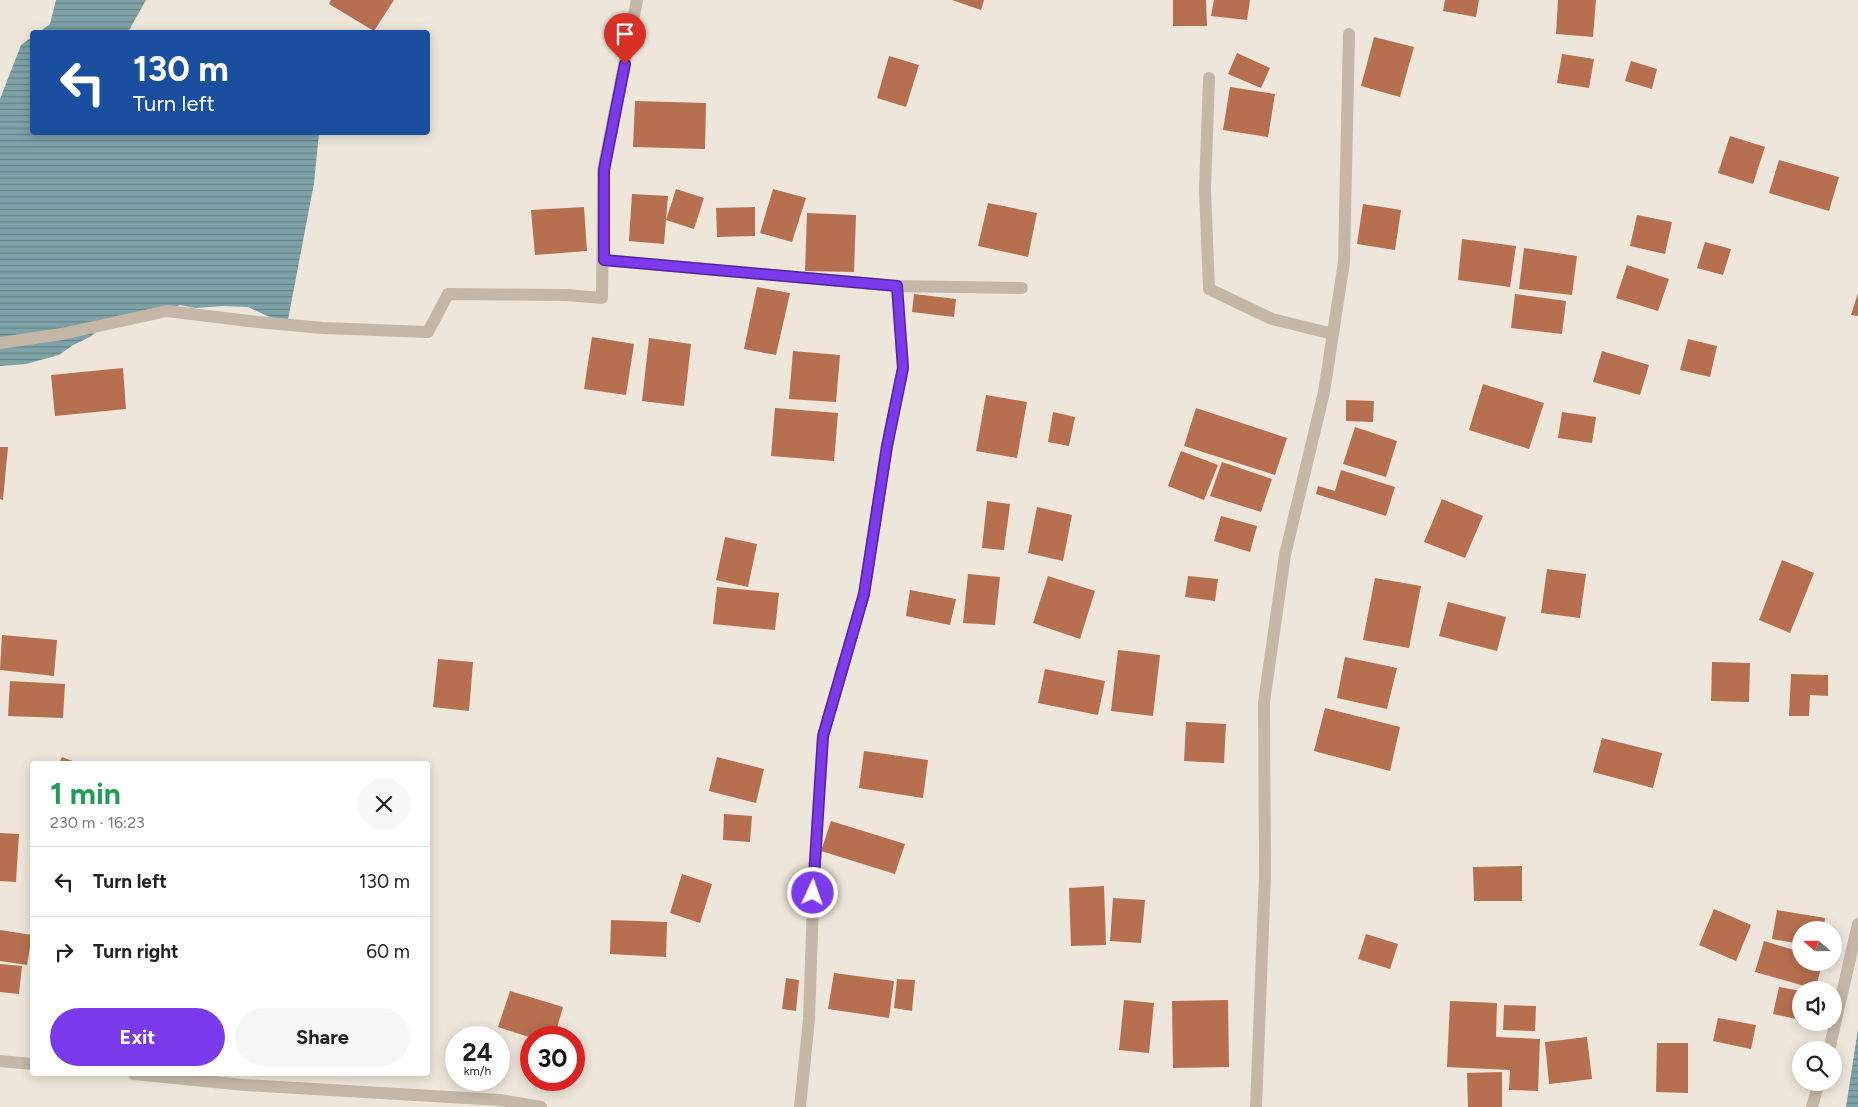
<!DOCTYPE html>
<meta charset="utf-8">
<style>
:root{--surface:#fff;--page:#f6f6f6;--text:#222;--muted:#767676;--line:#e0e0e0;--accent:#7c3aed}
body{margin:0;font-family:Figtree,sans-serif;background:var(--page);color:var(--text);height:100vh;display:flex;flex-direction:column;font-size:19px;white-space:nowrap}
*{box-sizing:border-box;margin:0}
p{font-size:16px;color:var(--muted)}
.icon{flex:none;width:28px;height:28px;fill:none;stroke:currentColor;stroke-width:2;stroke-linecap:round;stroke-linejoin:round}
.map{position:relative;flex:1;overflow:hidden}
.panel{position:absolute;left:30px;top:761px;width:400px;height:315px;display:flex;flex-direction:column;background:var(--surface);border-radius:5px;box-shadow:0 2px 12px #0003}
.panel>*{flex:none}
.hud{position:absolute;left:30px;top:30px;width:400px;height:105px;border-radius:5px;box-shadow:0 2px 12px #0003;background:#1a4fa0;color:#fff;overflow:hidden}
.needle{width:32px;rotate:290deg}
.buttons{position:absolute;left:1792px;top:921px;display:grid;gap:10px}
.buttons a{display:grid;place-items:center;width:50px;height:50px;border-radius:50%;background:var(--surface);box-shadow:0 2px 12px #0003;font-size:25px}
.speed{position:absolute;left:445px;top:1026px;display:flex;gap:10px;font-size:25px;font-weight:700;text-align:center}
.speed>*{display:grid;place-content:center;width:65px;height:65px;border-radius:50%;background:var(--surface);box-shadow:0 2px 12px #0003;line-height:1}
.speed small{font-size:12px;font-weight:400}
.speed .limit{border:8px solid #d22;background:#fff;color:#111}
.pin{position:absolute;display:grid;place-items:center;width:42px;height:42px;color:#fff;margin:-51px -21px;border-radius:50% 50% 50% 0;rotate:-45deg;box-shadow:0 0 5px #0007}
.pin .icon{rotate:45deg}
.me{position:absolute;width:55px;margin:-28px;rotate:3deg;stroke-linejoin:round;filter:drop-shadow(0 0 4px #0008)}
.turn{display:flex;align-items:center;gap:18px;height:105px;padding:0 20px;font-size:22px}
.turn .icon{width:65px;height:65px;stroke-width:2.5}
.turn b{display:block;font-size:35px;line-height:42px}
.round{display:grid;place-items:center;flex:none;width:52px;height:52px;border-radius:26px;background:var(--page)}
.summary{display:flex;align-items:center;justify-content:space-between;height:85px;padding:0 20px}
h1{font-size:30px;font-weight:700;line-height:38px;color:#1e9e55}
.action{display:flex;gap:10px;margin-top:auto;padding:10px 20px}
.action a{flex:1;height:58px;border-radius:30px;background:var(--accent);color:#fff;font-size:20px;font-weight:700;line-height:58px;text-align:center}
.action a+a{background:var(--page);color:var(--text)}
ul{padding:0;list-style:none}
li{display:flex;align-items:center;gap:15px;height:70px;padding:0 20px;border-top:1px solid var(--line)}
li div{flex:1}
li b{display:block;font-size:19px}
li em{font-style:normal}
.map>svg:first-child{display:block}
.water{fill:url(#water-rules)}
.building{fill:#b6704f}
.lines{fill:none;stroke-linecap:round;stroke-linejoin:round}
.minor{stroke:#c4b7a8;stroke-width:12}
.route-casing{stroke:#51269a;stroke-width:12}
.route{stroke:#7c3aed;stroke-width:9}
</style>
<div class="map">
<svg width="1858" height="1107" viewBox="0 0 1858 1107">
<defs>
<pattern id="water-rules" width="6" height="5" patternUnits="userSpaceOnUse" patternTransform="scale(1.25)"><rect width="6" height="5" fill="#7da2a7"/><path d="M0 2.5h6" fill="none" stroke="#678488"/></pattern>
</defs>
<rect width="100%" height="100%" fill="#eee6da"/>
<path class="water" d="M56 0H146L128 32H39L50 24Z
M32 37V132L319 133 314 183 287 325 248 307 223 306 195 308 180 305 153 317 110 320 90 337 73 345 59 355 26 364 0 366V99L21 45Z
M1858 1029V1107H1846Z"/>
<path class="building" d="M331 0H394L374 31 329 4Z
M952 0H984L981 10Z
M1173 0H1206L1207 26H1173Z
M1214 0H1250L1247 20 1211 16Z
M1445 0H1479L1476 17 1443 11Z
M1558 0H1596L1593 37 1556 34Z
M1374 37 1414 47 1400 97 1361 86Z
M1237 53 1270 68 1261 88 1228 74Z
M1562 54 1594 59 1589 88 1557 83Z
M889 56 919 65 906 107 877 98Z
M1631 61 1657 69 1652 89 1625 81Z
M1230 87 1275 94 1268 137 1223 130Z
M635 101 706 103 705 149 633 147Z
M1730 136 1765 147 1753 184 1718 173Z
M1779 160 1839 177 1829 211 1769 193Z
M676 189 704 198 694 229 666 220 664 244 629 241 632 194 668 196 666 220Z
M773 189 806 198 792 242 760 233Z
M988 203 1037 213 1028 257 978 246Z
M1363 204 1401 210 1395 250 1357 244Z
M584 207 587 251 535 255 531 210Z
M755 207V236L717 237 716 208Z
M807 213 856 215 854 272 805 271Z
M1637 215 1672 222 1665 254 1630 246Z
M1462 239 1516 246 1510 287 1458 280Z
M1705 242 1731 249 1723 275 1697 268Z
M1524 248 1577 256 1572 295 1519 289Z
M1627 265 1669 279 1658 311 1616 298Z
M757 287 790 293 776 355 744 349Z
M1858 293V316L1851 315Z
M914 294 956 299 954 317 912 312Z
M1515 294 1566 301 1562 334 1511 328Z
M592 337 634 344 626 395 584 389Z
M649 338 691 344 684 406 642 401Z
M1688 339 1717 346 1710 377 1680 370Z
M793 351 840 355 836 402 789 399Z
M1602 351 1649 365 1640 395 1593 382Z
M123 368 126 409 55 416 51 375Z
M1483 384 1544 403 1529 449 1469 430Z
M986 395 1027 402 1017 458 976 451Z
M1346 400 1374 401 1373 422 1346 421Z
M775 408 838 413 834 461 771 456Z
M1196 408 1287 438 1275 475 1184 446Z
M1053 412 1075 417 1069 446 1048 442Z
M1562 412 1596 417 1592 443 1558 438Z
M1355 427 1397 441 1386 477 1343 464Z
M0 447H8L3 500 0 499Z
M1181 451 1218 465 1204 500 1168 486Z
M1222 462 1272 479 1261 512 1210 496Z
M1341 470 1395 487 1386 516 1316 494 1318 486 1335 491Z
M1442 499 1483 516 1465 558 1424 542Z
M987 501 1010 504 1004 550 982 548Z
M1037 507 1072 515 1063 561 1028 553Z
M1221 516 1257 526 1250 552 1214 541Z
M725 537 757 544 748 587 716 580Z
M1782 560 1814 573 1790 633 1759 620Z
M1547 569 1586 574 1580 618 1541 613Z
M968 574 1000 577 995 625 963 623Z
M1048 576 1095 591 1080 639 1033 623Z
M1188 576 1218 579 1215 601 1185 597Z
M1375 578 1421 586 1409 648 1363 640Z
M717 587 779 593 775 630 713 624Z
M910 590 956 599 950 625 906 616Z
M1448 602 1506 617 1497 651 1439 636Z
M2 635 57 640 54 676 0 670Z
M1118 650 1160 655 1153 716 1111 711Z
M1345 657 1397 668 1387 709 1337 698Z
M438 659 473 662 469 711 433 707Z
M1712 662 1750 663 1749 702 1711 701Z
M1045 669 1105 681 1098 715 1038 703Z
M1791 674 1828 675V696L1810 695 1809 716H1789Z
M10 681 65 684 63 718 8 716Z
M1325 708 1400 727 1390 771 1314 751Z
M1186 722 1226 724 1224 763 1184 761Z
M1602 738 1662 753 1653 788 1593 772Z
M864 751 928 760 923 798 859 788Z
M62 757 80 764H59Z
M717 757 764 769 756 803 709 791Z
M724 814 752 816 750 842 723 840Z
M831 821 905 844 895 874 821 851Z
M0 833 19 834 16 882 0 881Z
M1522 866V901H1474L1473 867Z
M682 874 712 884 700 923 670 913Z
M1104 886 1106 945 1071 946 1069 888Z
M1113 898 1145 900 1141 943 1110 941Z
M1714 909 1751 925 1736 961 1699 945Z
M1777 910 1825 918 1823 930H1801V944L1772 939Z
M611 920 667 922 666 957 610 954Z
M0 930 32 935 27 965 0 961Z
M1366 934 1398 944 1390 969 1358 959Z
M1764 941 1801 952V962H1823L1815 989 1755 972Z
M0 964 22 966 19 994 0 992Z
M834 973 894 981 889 1018 828 1009Z
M786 978 799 980 796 1011 782 1009Z
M897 979 915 980 912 1011 894 1008Z
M1779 987 1801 991V1020L1773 1014Z
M510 991 563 1007 554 1038H532L498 1027Z
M1124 1000 1154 1003 1149 1053 1119 1050Z
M1228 1000 1229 1067 1173 1068 1172 1001Z
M1450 1001 1497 1003 1496 1037 1540 1039 1538 1091 1509 1090 1510 1070 1447 1067Z
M1504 1005 1536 1006 1535 1031 1503 1030Z
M1718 1018 1756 1025 1751 1049 1713 1041Z
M1587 1037 1592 1079 1549 1084 1545 1042Z
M1657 1043H1688V1093L1656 1092Z
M1502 1072V1107H1468L1467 1073Z"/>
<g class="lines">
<path class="minor" d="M1209 78 1205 189 1209 289 1272 319 1333 334
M603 260 897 286 903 368 887 446 864 594 823 736 814 875 809 1019 800 1107
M897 286 1022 288
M0 343 62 334 167 311 257 322 323 328 428 332 448 294 566 295 602 298 603 170 637 0
M1829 1050 1858 924
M0 1061 32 1064
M134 1074 244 1085 500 1100 541 1107
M1256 1107 1265 876 1264 702 1285 555 1324 392 1344 262 1349 34
M1812 1107 1819 1082"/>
</g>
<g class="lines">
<defs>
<path id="route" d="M625 64 604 170V260L897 286 903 368 887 446 864 594 823 736 813 893"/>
</defs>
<use href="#route" class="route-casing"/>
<use href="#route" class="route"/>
</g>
</svg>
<div class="buttons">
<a><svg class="needle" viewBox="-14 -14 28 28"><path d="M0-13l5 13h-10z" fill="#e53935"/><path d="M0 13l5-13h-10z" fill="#767676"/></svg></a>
<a><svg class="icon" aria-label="sound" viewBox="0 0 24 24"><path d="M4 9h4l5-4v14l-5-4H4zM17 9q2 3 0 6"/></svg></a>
<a><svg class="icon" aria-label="search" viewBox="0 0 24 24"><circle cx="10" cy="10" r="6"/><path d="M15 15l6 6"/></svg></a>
</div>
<div class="speed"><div>24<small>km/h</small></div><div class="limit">30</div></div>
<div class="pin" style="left:625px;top:64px;background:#d93025"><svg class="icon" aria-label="arrive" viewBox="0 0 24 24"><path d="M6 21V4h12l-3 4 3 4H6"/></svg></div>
<svg class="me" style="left:813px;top:893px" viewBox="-20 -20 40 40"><circle r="17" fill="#7c3aed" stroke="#fff" stroke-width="3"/><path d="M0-11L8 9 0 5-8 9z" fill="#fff"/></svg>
<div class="hud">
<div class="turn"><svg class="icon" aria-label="left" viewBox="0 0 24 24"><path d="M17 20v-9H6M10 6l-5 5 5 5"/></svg><div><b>130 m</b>Turn left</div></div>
</div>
<section class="panel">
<div class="summary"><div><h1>1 min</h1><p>230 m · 16:23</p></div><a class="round"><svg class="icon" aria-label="close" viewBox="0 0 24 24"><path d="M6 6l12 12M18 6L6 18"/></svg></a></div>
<ul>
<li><svg class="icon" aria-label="left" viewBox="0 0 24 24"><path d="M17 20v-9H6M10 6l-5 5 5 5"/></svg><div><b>Turn left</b></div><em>130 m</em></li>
<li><svg class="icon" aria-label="right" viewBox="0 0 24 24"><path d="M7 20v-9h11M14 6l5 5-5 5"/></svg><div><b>Turn right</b></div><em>60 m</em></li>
</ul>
<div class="action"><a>Exit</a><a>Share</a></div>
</section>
</div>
